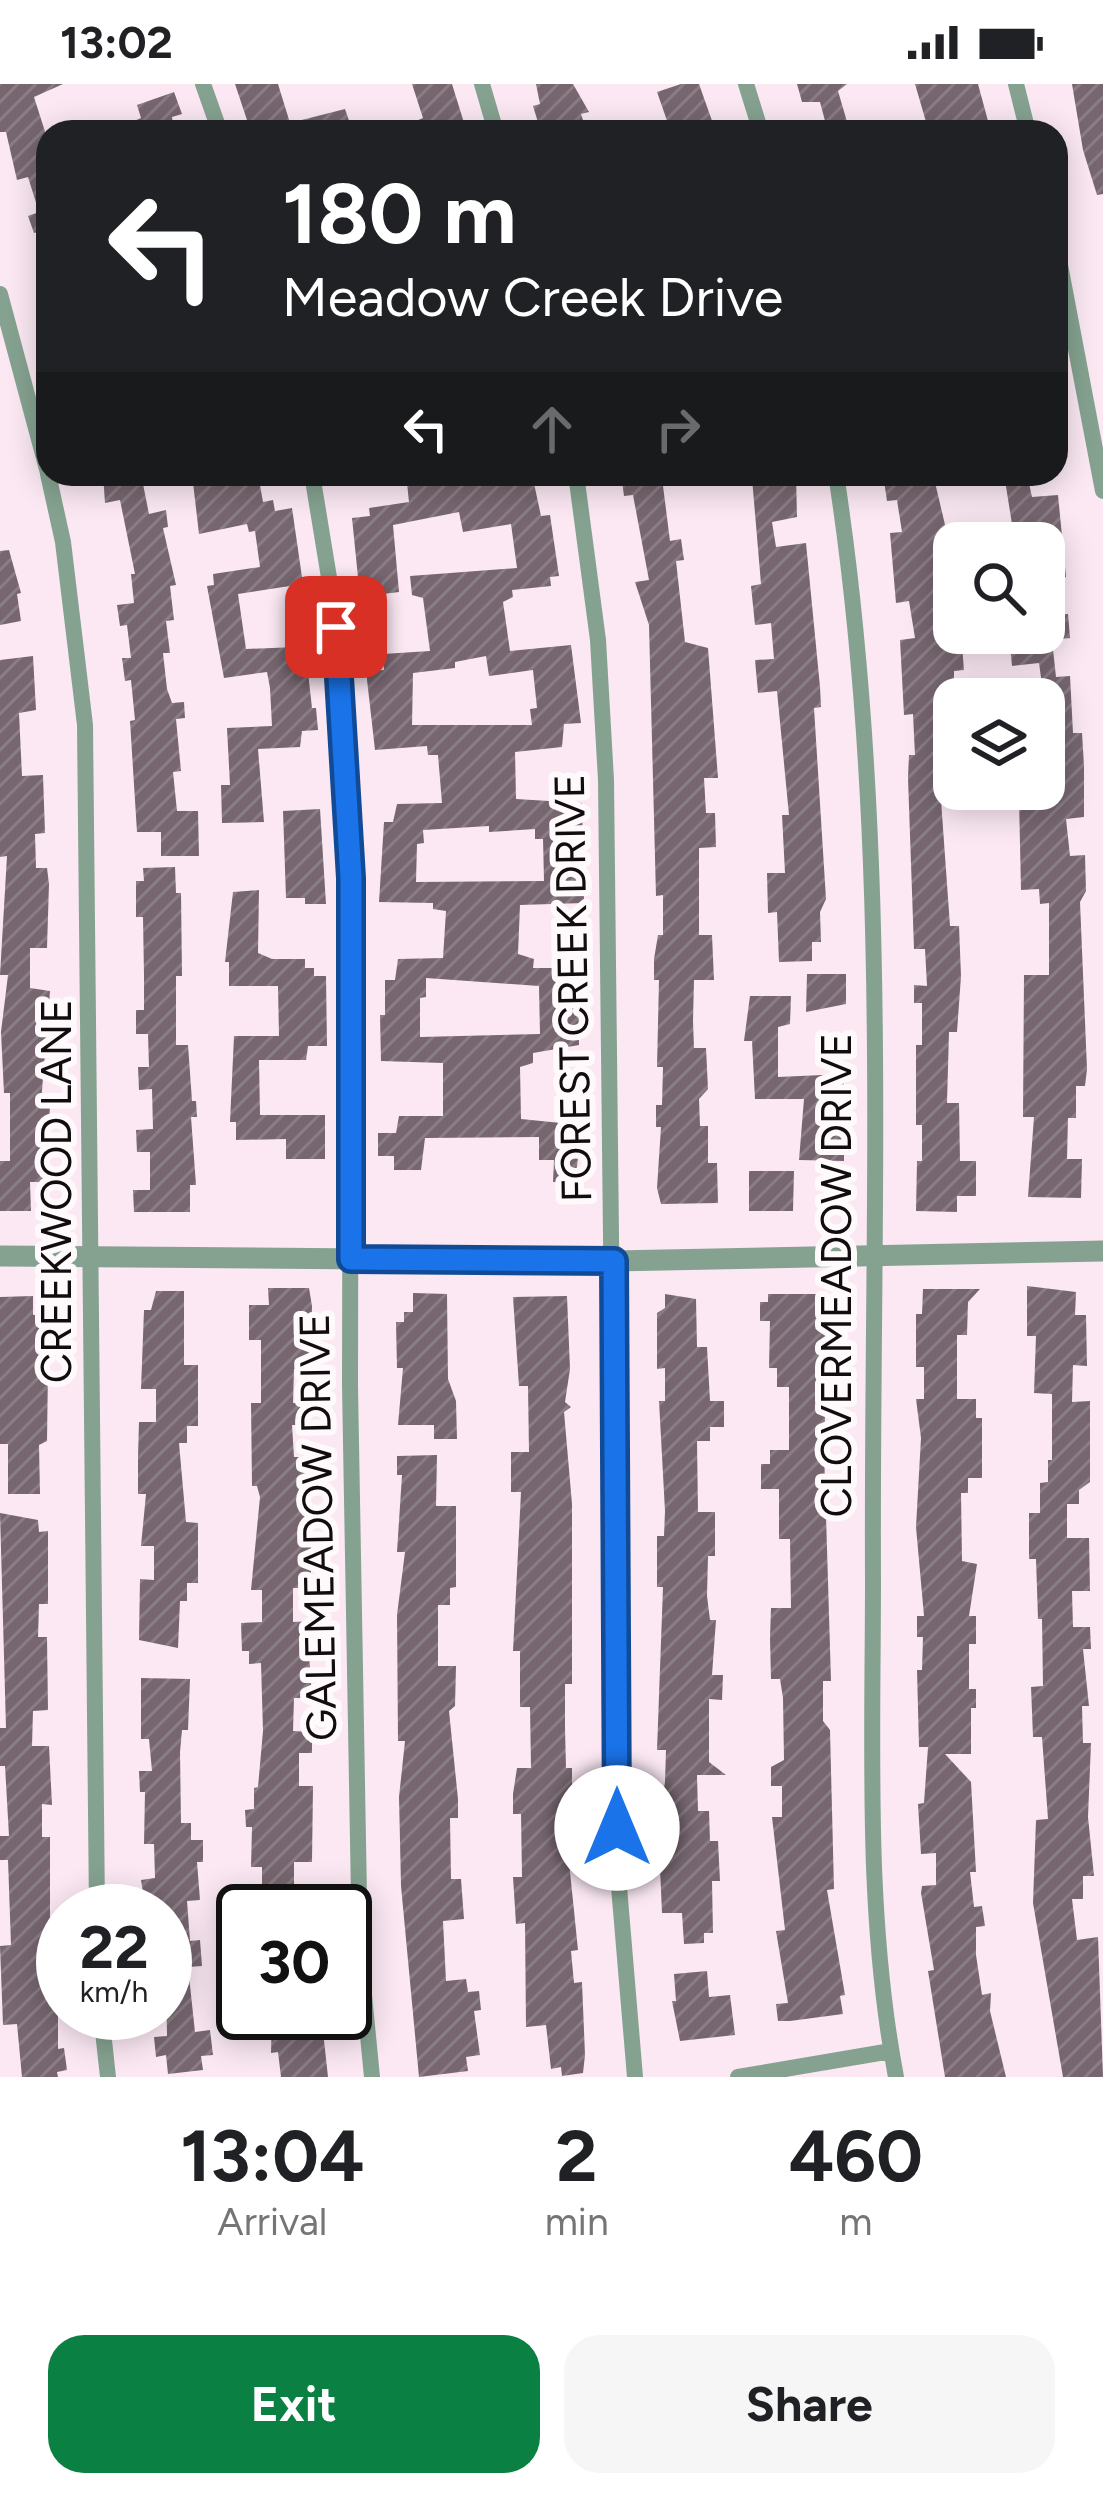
<!DOCTYPE html>
<style>
:root{--surface:#fff;--page:#f6f6f6;--text:#202124;--muted:#757577;--accent:#0b8043}
body{margin:0;font-family:Figtree,sans-serif;background:var(--page);color:var(--text);height:100vh;display:flex;flex-direction:column;font-size:45px;white-space:nowrap}
*{box-sizing:border-box;margin:0}
p{font-size:39px;color:var(--muted)}
.icon{flex:none;width:66px;height:66px;fill:none;stroke:currentColor;stroke-width:2;stroke-linecap:round;stroke-linejoin:round}
.map{position:relative;height:1993px;overflow:hidden}
.drawer{display:flex;flex-direction:column;background:var(--surface);flex:1}
.drawer>*{flex:none}
.guide{position:absolute;left:36px;top:36px;width:1032px;height:366px;border-radius:36px;box-shadow:0 6px 30px #0003;background:#202124;color:#fff;overflow:hidden}
.fabs{position:absolute;left:933px;top:438px;display:grid;gap:24px}
.fabs a{display:grid;place-items:center;width:132px;height:132px;border-radius:24px;background:var(--surface);box-shadow:0 6px 30px #0003;font-size:60px}
.speed{position:absolute;left:36px;top:1800px;display:flex;gap:24px;font-size:60px;font-weight:700;text-align:center}
.speed>*{display:grid;place-content:center;width:156px;height:156px;border-radius:50%;background:var(--surface);box-shadow:0 6px 30px #0003;line-height:1}
.speed small{font-size:30px;font-weight:400}
.speed .limit{border:6px solid #111;border-radius:18px;background:#fff;color:#111}
.pin{position:absolute;display:grid;place-items:center;width:102px;height:102px;color:#fff;margin:-51px;border-radius:24px;box-shadow:0 6px 18px #0006}
.me{position:absolute;width:132px;margin:-66px;rotate:0deg;stroke-linejoin:round;filter:drop-shadow(0 0 9px #0008)}
.turn{display:flex;align-items:center;gap:42px;height:252px;padding:0 48px;font-size:54px}
.turn .icon{width:156px;height:156px;stroke-width:2.5}
.turn b{display:block;font-size:84px;line-height:102px}
.lanes{display:flex;align-items:center;height:114px;padding:0 48px;background:#0003;justify-content:center;gap:60px;direction:ltr}
.lanes .off{opacity:.35}
.eta{display:flex;justify-content:space-evenly;align-items:center;height:204px;text-align:center}
.eta b{font-size:72px;font-weight:700;line-height:84px}
.action{display:flex;gap:24px;margin-top:auto;padding:24px 48px}
.action a{flex:1;height:138px;border-radius:36px;background:var(--accent);color:#fff;font-size:48px;font-weight:700;line-height:138px;text-align:center}
.action a+a{background:var(--page);color:var(--text)}
.status{display:flex;justify-content:space-between;align-items:center;height:84px;padding:0 60px;background:var(--surface);direction:ltr}
.status svg{height:33px;fill:currentColor}
.map>svg:first-child{display:block}
.building{fill:url(#building-hatch);fill-rule:evenodd}
.lines{fill:none;stroke-linecap:round;stroke-linejoin:round}
.minor{stroke:#85a290;stroke-width:16}
.tertiary{stroke:#85a290;stroke-width:21}
.route-casing{stroke:#114b97;stroke-width:30}
.route{stroke:#1a73e8;stroke-width:21}
.labels{text-anchor:middle;dominant-baseline:central;stroke-width:12;stroke-linejoin:round;paint-order:stroke}
.street-label{font-size:42px;fill:#120c0f;stroke:#fefafc}
</style>
<div class="status"><b>13:02</b><svg viewBox="0 0 49 12"><path d="M0 12V9h3v3zM5 12V6h3v6zM10 12V3h3v9zM15 12V0h3v12zM26 1h20v11H26zM47 4h2v5h-2z"/></svg></div>
<div class="map">
<svg width="1103" height="1993" viewBox="0 0 1103 1993">
<defs>
<pattern id="building-hatch" width="6" height="6" patternUnits="userSpaceOnUse" patternTransform="scale(3)"><rect width="6" height="6" fill="#776670"/><path d="M-1 1l2-2M0 6l6-6M5 7l2-2" fill="none" stroke="#8a7e85"/></pattern>
</defs>
<rect width="100%" height="100%" fill="#fbe8f3"/>
<path class="building" d="M0 0H63L34 13 48 57V145L34 149 28 132 39 128 28 93 17 96 6 48H0Z
M235 0H278L290 39 345 25 353 48H251Z
M412 0H452L465 42 446 48H391L423 34Z
M536 0H573L589 28 581 30 587 48H541L533 22 540 20Z
M681 0H699L716 48H671L657 8Z
M797 0H847L838 7 850 48H828L820 18H802Z
M915 0H978L991 48H929Z
M1072 0H1103V110L1097 111 1083 66Z
M174 8 182 30 172 33 174 48H110L141 34 137 21Z
M103 390H141L149 430 166 426 168 443 163 444 176 501 170 502 174 536 166 537 170 569H163L167 605 172 619 184 618 185 634 176 635 181 687 173 688 177 727H198L199 772H161V748H137L130 637 135 636 131 596 125 597 122 574H131L127 541 120 542 117 521 134 519 131 490H135L120 416 105 419Z
M192 390H258L263 418 273 416 275 427 292 424 303 500 238 510 246 565 296 563 298 580 307 579 312 624H316L318 646 302 647 300 663 258 665 264 738 222 739 221 701H230L227 644 272 642 270 604 267 588 224 594 207 502 214 501 213 490 260 483 255 447 249 448 247 440 199 450Z
M406 390H425L427 400 457 390H532L541 432 550 431 559 492 550 493 551 502 512 506 513 513 503 518 510 567 571 561 581 639 564 640 562 663 515 668 516 715 582 719 584 819 520 821 518 870 534 875 533 884H578L579 961 533 969V979L520 983 521 1035 571 1040V1058H580L575 1098H553L554 1076H539V1053L425 1054 421 1086H394V1072H378V1049H396L399 1032H443V979L381 977 380 931H385V896H395L398 875 443 874 446 827 433 825V819L379 818 384 738H393L397 720 442 719 438 671H428L427 662 375 666 366 587 384 586 383 570 430 567 423 514 412 511 410 492 517 484 511 440 463 448 459 428 393 441 399 508 360 513 352 434 370 432 369 424 409 418ZM486 572 489 592 533 586 537 624 530 625 532 641H412L413 589 455 584V578ZM489 742V748L535 745V755H543L544 797 416 798 417 760 424 759 423 746ZM426 894 539 902 540 950 420 953V914L426 913Z
M621 390 662 394 670 457 681 455 684 476 676 477 685 558 708 564 718 694H704L706 729H715L716 763 699 764V851H712L714 896H694L693 937 694 964H706L708 1005 699 1015 700 1042H708V1079H717L718 1119 661 1120 657 1104 661 1043H656V1021H662L663 983H657L659 896H654V875L658 851H663V811L656 812 649 541 635 498 649 496 633 411 624 412Z
M796 390 797 433 772 438 776 463 806 459 820 603 821 623 814 624 826 815 820 828 821 858H812V877L779 878 777 828 768 829 767 789H785L782 731H789L777 607 758 609 755 576 774 575 771 539 755 541 751 502 761 500 752 394Z
M883 390H933L951 466 936 468 949 549H961L964 586 954 587V716H941L950 842H959L961 892 957 948H949L947 1019H959L960 1077H976V1112H957V1128L916 1127 917 1077H922V1041H916V961H922V919H914V901L927 902 925 865H914L908 694 909 671H915L913 630 904 631 900 556 915 554 909 517 896 519 890 449 902 448 897 416 887 417Z
M1004 390H1027L1032 413 1058 411 1066 493 1044 496V459L1006 458 1003 442 1012 440Z
M9 466 21 509 17 510 21 537 0 541V467Z
M1068 530 1070 554 1052 556 1056 593 1070 592 1073 649H1082L1084 682V733L1066 735 1070 772 1085 771 1086 807 1080 818 1087 985 1085 1002H1076V1034H1068L1067 1075H1082L1081 1114 1028 1113 1034 1033H1023L1024 891H1049V819L1040 820 1039 805 1021 806 1019 715 1044 713V615L1039 579 1012 582 1009 549H1044V532Z
M33 572 36 626 19 629 22 692 43 691 45 749 35 750 36 784H47L49 800 47 864H30V904L50 907 41 1019H50L47 1098H30L31 1127H0V1077H10V1009H4L1 948 8 891H0L7 772 0 773V576Z
M320 725 326 820H305V814H286L283 727Z
M175 783 176 809H181L182 892H176V961H188L192 1017H196L197 1033H191L196 1101H190V1128H134L133 1106H150V1068H137L136 1046 153 1045 152 1005 139 1006 138 983H149L148 950H136V926H144V892L143 833H136V797H144L143 784Z
M259 806 258 869 272 875H305V884H314V892H326L327 962H308L306 976H259L260 1031H325V1075H286V1055L236 1056V1038H230L234 952H279L278 902H229V878H225L233 808Z
M807 890H846V920L806 928Z
M750 912H791L790 940 778 943V993L844 990V1077L799 1076 804 1015H755L752 957H744Z
M749 1087H794L793 1127H749Z
M1027 1202 1076 1208 1075 1231H1086L1087 1282 1073 1281 1072 1318 1090 1317V1398L1079 1406V1420H1067V1454H1089L1090 1507H1072L1073 1543H1090L1091 1565H1083L1089 1622H1082L1083 1659H1091L1088 1733 1094 1792H1083V1815H1072L1077 1856 1098 1853 1103 1993H1063L1033 1819 1036 1736 1048 1735 1042 1653H1033L1031 1603 1043 1602 1042 1535H1038L1036 1475H1029V1429H1040V1399L1048 1398V1376H1052V1310L1034 1309 1036 1252H1027Z
M268 1204H309L312 1222 310 1285H294L293 1319 310 1318V1341H292L294 1373H312V1395H299L300 1428H311V1504H293V1538L312 1537V1554H308L312 1614H294L293 1647 312 1648V1669H299V1702H313L312 1778H294V1827H262V1783H251L252 1743H246L245 1726 254 1725V1704L258 1703 263 1647 261 1579 249 1580V1567H242L241 1539 262 1538V1506H251L260 1413 257 1402H252L251 1319H261V1256H249V1221H269Z
M923 1205H980L968 1218 967 1251H957V1315H976V1334H982V1394H968V1409H961L962 1477 977 1480 969 1532H976V1560H969V1605H976V1624H971V1670H945L971 1698 976 1788H970L974 1823 982 1822 985 1842 976 1843V1871L982 1911 991 1909 990 1927 1006 1993H945L928 1887 934 1886 921 1809 922 1802 936 1801V1769L921 1770 918 1720 924 1719 928 1663H919L917 1586H922L923 1553H917V1532H924L916 1443 921 1354 916 1315H924V1283H916V1230H922Z
M156 1207H184V1281H198V1342H187V1359H179L186 1438 198 1439V1499H187V1517H180L178 1564 139 1556 140 1495 154 1496V1462H141L146 1410H138V1373L139 1338H156V1305H141L144 1226H151Z
M413 1209 447 1210 448 1295 456 1317 457 1355H434V1341H398L403 1284H397L396 1238H404V1228H413Z
M665 1210 696 1215 697 1263H707L710 1317H724V1343H710V1357H697L698 1428H715V1472H708L707 1512 710 1536H716L712 1591H723L722 1616 709 1615V1678L726 1691H697L698 1727H709L710 1757H718L720 1797H712L713 1849H704V1859L684 1860 682 1829H662L658 1739 665 1698 666 1666H657L663 1503H657V1452H664L665 1427 659 1317H665V1284L657 1285V1229L665 1224Z
M768 1210H824L828 1231 824 1365 831 1597H823V1637L830 1646 834 1805 827 1806 845 1911 840 1912 843 1930 790 1937H778L776 1920 788 1919 776 1847 785 1846 772 1733H782V1702H771V1683L784 1676 783 1614 780 1595H771L770 1554 771 1524H791L790 1455H779V1405H761V1380H770V1366H789V1303H777V1284H769L770 1237H760V1218H768Z
M33 1212V1231L46 1230 39 1284H48L47 1357 39 1361 40 1410H8V1360H0V1213Z
M567 1212 570 1285 565 1318 571 1323 564 1328 572 1420V1600H565V1645L566 1684H572V1758H567L578 1866 571 1867 574 1899 582 1898 585 1971 583 1989 562 1992 561 1983 551 1985 546 1941 526 1943 525 1839 516 1840 513 1793H522L521 1730H513V1710L517 1684H531L530 1623H520V1567H513L521 1408H511V1368H529L528 1302H519L513 1213Z
M437 1371 436 1422H456V1503L450 1504V1521H438V1582H456L455 1622 449 1627 458 1715V1734H450L451 1795H461L464 1835 443 1837 446 1897 466 1895 468 1908 479 1907 481 1926 474 1927 480 1971 466 1973 468 1987 419 1993 401 1802 399 1713 405 1657H398L397 1531 405 1468H397L402 1391H397V1372Z
M0 1429 38 1436 39 1448 48 1447V1520H39L38 1553H47L48 1626 33 1627 32 1662H49L52 1721 42 1720V1753H50V1913L58 1912V1965L64 1964 67 1986 57 1988 58 1993H22L17 1940 3 1941 0 1862 11 1861 8 1776H0V1752H9L5 1682H0V1644H6Z
M141 1594 190 1595 188 1646H182L180 1668 181 1739H191V1756H203V1778H197L200 1816 187 1817 190 1857 200 1856 202 1882 188 1883 195 1948 210 1946 213 1971 201 1972 203 1986 168 1990 166 1971 156 1973 154 1953 167 1952 165 1827H146L141 1796 155 1794 154 1760H144L145 1708H140L139 1687H152L149 1655H141Z
M707 1887 709 1913 730 1911 735 1951 680 1957 672 1917H676L674 1890Z
M272 1929H321L328 1993H281L278 1968 271 1969Z"/>
<g class="lines">
<path class="minor" d="M203 0 220 48
M482 0 496 48
M746 0 761 48
M1016 0 1028 48
M1056 160 1103 407
M0 210 48 389
M48 390 63 458 85 641 97 1827
M312 390 335 530 351 794 350 1301 360 1870 372 1993
M576 390 598 556 606 696 618 1791 635 1993
M836 390C892 754 871 1128 873 1495 873 1660 865 1830 896 1993
M101 1929 108 1993
M738 1993 891 1967"/>
<path class="tertiary" d="M0 1172 614 1177 1103 1167"/>
</g>
<g class="lines">
<defs>
<path id="route" d="M336 543 351 794V1175L614 1177 617 1744"/>
</defs>
<use href="#route" class="route-casing"/>
<use href="#route" class="route"/>
</g>
<g class="labels">
<g class="street-label">
<text transform="translate(573 904) rotate(-91)">FOREST CREEK DRIVE</text>
<text transform="translate(56 1107) rotate(-90)">CREEKWOOD LANE</text>
<text transform="translate(836 1191) rotate(-90)">CLOVERMEADOW DRIVE</text>
<text transform="translate(318 1443) rotate(-91)">GALEMEADOW DRIVE</text>
</g>
</g>
</svg>
<div class="fabs">
<a><svg class="icon" aria-label="search" viewBox="0 0 24 24"><circle cx="10" cy="10" r="6"/><path d="M15 15l6 6"/></svg></a>
<a><svg class="icon" aria-label="layers" viewBox="0 0 24 24"><path d="M12 4l9 5-9 5-9-5zM3 14l9 5 9-5"/></svg></a>
</div>
<div class="speed"><div>22<small>km/h</small></div><div class="limit">30</div></div>
<div class="pin" style="left:336px;top:543px;background:#d93025"><svg class="icon" aria-label="arrive" viewBox="0 0 24 24"><path d="M6 21V4h12l-3 4 3 4H6"/></svg></div>
<svg class="me" style="left:617px;top:1744px" viewBox="-20 -20 40 40"><circle r="19" fill="#fff"/><path d="M0-13L10 11 0 6-10 11z" fill="#1a73e8"/></svg>
<div class="guide">
<div class="turn"><svg class="icon" aria-label="left" viewBox="0 0 24 24"><path d="M17 20v-9H6M10 6l-5 5 5 5"/></svg><div><b>180 m</b>Meadow Creek Drive</div></div>
<div class="lanes"><svg class="icon" aria-label="left" viewBox="0 0 24 24"><path d="M17 20v-9H6M10 6l-5 5 5 5"/></svg><svg class="icon off" aria-label="ahead" viewBox="0 0 24 24"><path d="M12 20V5M6 11l6-6 6 6"/></svg><svg class="icon off" aria-label="right" viewBox="0 0 24 24"><path d="M7 20v-9h11M14 6l5 5-5 5"/></svg></div>
</div>
</div>
<section class="drawer">
<div class="eta">
<div><b>13:04</b><p>Arrival</p></div>
<div><b>2</b><p>min</p></div>
<div><b>460</b><p>m</p></div>
</div>
<div class="action"><a>Exit</a><a>Share</a></div>
</section>
